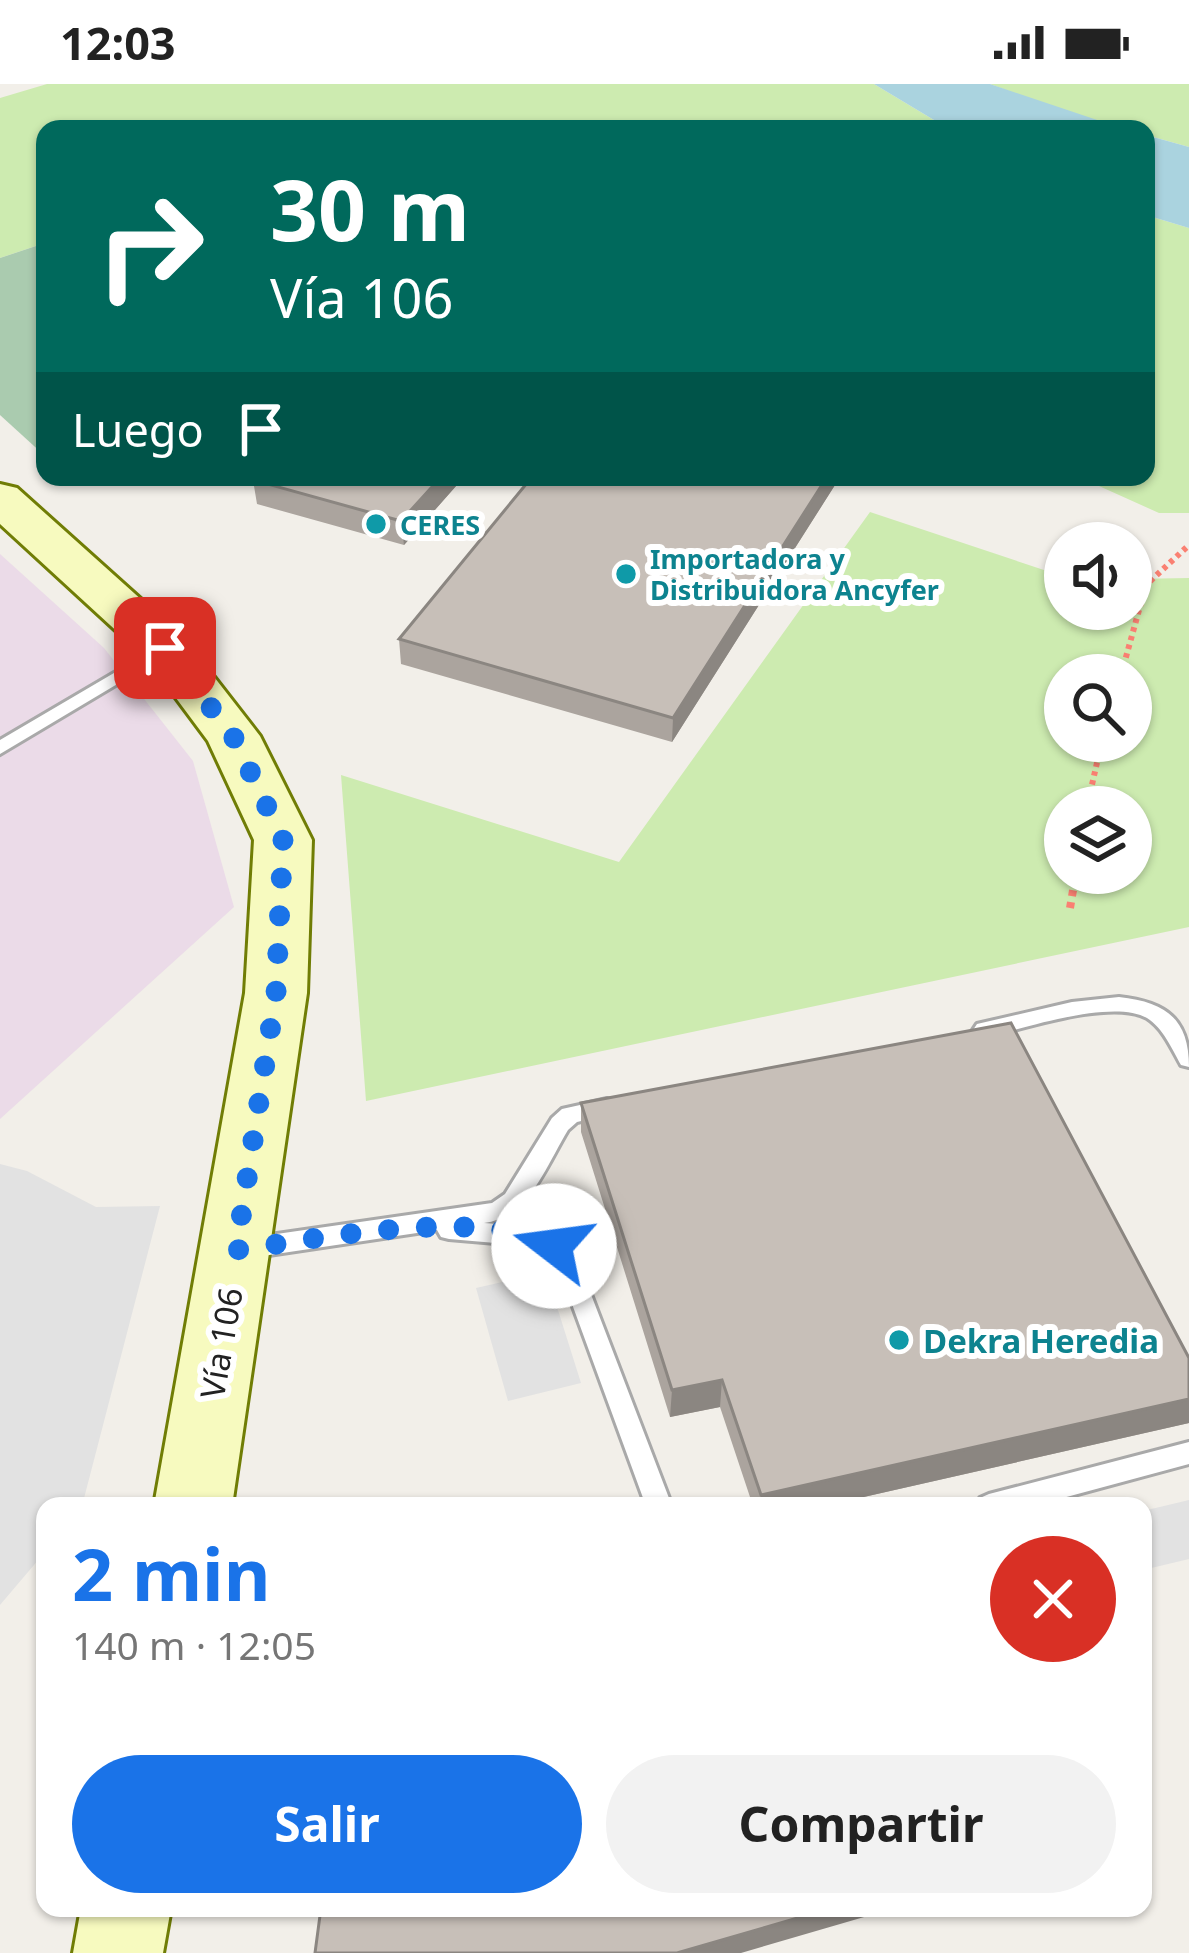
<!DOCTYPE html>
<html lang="es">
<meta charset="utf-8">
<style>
:root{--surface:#fff;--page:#f2f2f2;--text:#222;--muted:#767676;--accent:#1a73e8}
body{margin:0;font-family:"Noto Sans",sans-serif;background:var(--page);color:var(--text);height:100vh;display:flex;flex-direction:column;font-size:45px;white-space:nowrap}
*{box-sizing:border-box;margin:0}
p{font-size:39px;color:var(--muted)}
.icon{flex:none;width:66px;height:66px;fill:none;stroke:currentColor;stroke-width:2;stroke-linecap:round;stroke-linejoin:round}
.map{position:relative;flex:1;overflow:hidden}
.panel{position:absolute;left:36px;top:1413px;width:1116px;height:420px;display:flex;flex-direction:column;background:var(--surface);border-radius:24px;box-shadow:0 3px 9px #0004}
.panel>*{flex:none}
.banner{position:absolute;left:36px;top:36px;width:1119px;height:366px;border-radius:24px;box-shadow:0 3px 9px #0004;background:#00695c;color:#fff;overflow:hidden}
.tools{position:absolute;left:1044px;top:438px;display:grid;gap:24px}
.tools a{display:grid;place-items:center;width:108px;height:108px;border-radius:50%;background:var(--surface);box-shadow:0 3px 9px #0004;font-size:60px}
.pin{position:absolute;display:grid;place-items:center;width:102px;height:102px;color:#fff;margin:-51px;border-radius:24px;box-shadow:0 6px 18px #0006}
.me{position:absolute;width:132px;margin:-66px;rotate:285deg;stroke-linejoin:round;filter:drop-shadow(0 0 9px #0008)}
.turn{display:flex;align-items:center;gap:42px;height:252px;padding:0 36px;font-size:54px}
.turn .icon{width:156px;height:156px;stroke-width:2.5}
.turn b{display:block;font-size:84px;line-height:102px}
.then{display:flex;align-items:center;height:114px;padding:0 36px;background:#0003;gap:24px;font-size:45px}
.round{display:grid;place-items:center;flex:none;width:126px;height:126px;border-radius:63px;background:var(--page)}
.overview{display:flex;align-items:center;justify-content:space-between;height:204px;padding:0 36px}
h1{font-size:72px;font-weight:700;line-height:90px;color:var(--accent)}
.action{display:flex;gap:24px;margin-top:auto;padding:24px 36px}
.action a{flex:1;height:138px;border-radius:72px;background:var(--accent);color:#fff;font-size:48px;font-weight:700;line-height:138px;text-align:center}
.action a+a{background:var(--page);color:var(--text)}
.status{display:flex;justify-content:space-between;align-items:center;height:84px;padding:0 60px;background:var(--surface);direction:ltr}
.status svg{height:33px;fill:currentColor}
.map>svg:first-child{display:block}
.industrial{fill:#ebdbe8}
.grass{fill:#cdebb0;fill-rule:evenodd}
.cemetery{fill:#aacbaf}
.parking{fill:#e2e2e2}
.water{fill:#aad3df}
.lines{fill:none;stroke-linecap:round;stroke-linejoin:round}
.service-casing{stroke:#a9a9a9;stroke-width:6}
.secondary-casing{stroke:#707d05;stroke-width:6}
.path-far1{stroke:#fa8072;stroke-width:6;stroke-dasharray:4.5 4.5;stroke-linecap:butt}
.path{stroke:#fa8072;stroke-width:8;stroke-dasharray:6 6;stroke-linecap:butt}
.service{fill:#fff;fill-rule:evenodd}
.secondary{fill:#f7fabf;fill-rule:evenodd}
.wall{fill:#aba49e}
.shaded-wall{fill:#8b8681}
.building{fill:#c7bfb8;stroke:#8b8681;stroke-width:3}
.route{stroke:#1a73e8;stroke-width:21;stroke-dasharray:0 37.8}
.culture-dot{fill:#0f9aa8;stroke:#fff;stroke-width:4.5}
.labels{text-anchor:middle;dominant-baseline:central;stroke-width:12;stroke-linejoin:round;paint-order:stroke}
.far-culture-label{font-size:27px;font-weight:bold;fill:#0d838f;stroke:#fff;text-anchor:start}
.culture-label{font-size:33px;font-weight:bold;fill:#0d838f;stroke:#fff;text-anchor:start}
.street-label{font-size:33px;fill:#222;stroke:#fff}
</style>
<div class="status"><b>12:03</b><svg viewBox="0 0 49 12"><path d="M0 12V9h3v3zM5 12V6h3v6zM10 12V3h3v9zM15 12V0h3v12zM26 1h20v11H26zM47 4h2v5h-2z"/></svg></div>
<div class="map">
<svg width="1189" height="1869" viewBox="0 0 1189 1869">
<rect width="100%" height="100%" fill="#f2efe9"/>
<path class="industrial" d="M0 470 104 564 193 677 234 823 0 1035Z"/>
<path class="grass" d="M47 0H874L949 45H45V159L0 174V14Z
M990 0H1189V63L1146 51V45C1093 45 1039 18 990 0Z
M1146 131 1189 144V429H1159L1079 393H1146Z
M870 428 1065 493V525H1131V495L1189 494V843L366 1017 341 691 619 778ZM1131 591V657H1065V591ZM1065 723H1131V789H1065Z"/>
<path class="cemetery" d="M45 159V372L0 331V174Z"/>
<path class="parking" d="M0 1080 27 1087 96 1123 160 1122 82 1422H45V1468L0 1521Z
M546 1188 581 1299 508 1317 476 1204Z
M1189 1416V1475L1143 1486V1427Z"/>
<path class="water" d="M874 0H990L1124 45H949Z
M1146 51 1189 63V144L1146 131Z"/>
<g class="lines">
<defs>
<path id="service" d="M165 559 174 564 171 568 0 670V656Z
M1119 913C1166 918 1189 935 1189 983L1181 981C1172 965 1163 944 1147 934 1112 914 1022 945 984 954L973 946 977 940 1072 918Z
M607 1015 615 1017 618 1023 615 1029 577 1038 568 1046C546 1082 529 1133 484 1139L537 1143 574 1166 672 1422H646L557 1179 532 1162 449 1155 441 1153 437 1146 242 1175 234 1172 230 1165 234 1158 242 1155 492 1119 505 1110 552 1034 562 1025Z
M1189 1358V1380L1033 1422H976L980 1414 989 1410Z"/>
<path id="secondary" d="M0 400 17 404 183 553 260 652 312 756 307 909 232 1422H154L245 909 254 756 208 657 147 575 0 440Z
M81 1824H171L163 1869H73Z"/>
</defs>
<use href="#service" class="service-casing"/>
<use href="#secondary" class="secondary-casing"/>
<path class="path-far1" d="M1121 591 1146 501 1189 461
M1088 718 1102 657"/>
<path class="path" d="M1087 723 1089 715
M1070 824 1076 789"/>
<use href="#service" class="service"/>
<use href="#secondary" class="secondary"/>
</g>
<path class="wall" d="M256 393H464L404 461 257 420 253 396Z
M532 393H836L835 401 672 658 401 580 399 555Z
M581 1019 1189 1274V1339L824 1422H753L720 1323 670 1333 581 1048Z"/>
<path class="shaded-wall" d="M441 393H464L404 461 401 437Z
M827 393H836L835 401 672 658 673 634Z
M722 1296 720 1323 670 1333 672 1306Z
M1189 1315V1339L824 1422H760L761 1411Z
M832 1824H895L741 1869H677Z"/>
<path class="building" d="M256 393H441L401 437 253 396Z
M532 393H827L673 634 399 555Z
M1011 939 1189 1274V1315L761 1411 722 1296 672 1306 581 1019Z
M321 1824H832L677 1869H315Z"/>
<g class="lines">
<path class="route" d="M165 564 233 652 283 756 276 909 236 1166C318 1155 481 1122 554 1162"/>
</g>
<g class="culture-dot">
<circle cx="376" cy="440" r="12"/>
<circle cx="626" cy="490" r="12"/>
<circle cx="899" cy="1256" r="12"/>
</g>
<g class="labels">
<g class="far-culture-label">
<text x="400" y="440">CERES</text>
<text x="650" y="474">Importadora y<tspan x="650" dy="31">Distribuidora Ancyfer</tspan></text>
</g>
<g class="culture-label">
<text x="923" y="1256">Dekra Heredia</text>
</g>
<g class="street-label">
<text transform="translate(221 1259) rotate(-80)">Vía 106</text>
</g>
</g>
</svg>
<div class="tools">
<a><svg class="icon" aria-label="sound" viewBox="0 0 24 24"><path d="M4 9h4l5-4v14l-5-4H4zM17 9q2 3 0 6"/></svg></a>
<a><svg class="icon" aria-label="search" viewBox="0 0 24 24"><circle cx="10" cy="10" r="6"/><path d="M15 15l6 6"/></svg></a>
<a><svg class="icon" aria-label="layers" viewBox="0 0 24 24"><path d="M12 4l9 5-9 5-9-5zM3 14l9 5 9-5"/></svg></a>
</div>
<div class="pin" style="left:165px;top:564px;background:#d93025"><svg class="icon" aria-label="arrive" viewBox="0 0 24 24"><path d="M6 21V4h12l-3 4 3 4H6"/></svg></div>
<svg class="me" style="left:554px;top:1162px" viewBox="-20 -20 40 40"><circle r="19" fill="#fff"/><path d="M0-13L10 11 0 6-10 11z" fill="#1a73e8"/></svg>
<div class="banner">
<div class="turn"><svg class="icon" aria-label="right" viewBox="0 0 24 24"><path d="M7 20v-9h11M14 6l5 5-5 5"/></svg><div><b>30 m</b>Vía 106</div></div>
<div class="then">Luego<svg class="icon" aria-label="arrive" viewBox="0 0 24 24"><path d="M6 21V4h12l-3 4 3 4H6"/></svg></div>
</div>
<section class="panel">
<div class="overview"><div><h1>2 min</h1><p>140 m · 12:05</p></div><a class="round" style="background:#d93025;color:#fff"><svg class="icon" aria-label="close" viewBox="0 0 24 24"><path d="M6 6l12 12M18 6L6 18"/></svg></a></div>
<div class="action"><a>Salir</a><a>Compartir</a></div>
</section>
</div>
